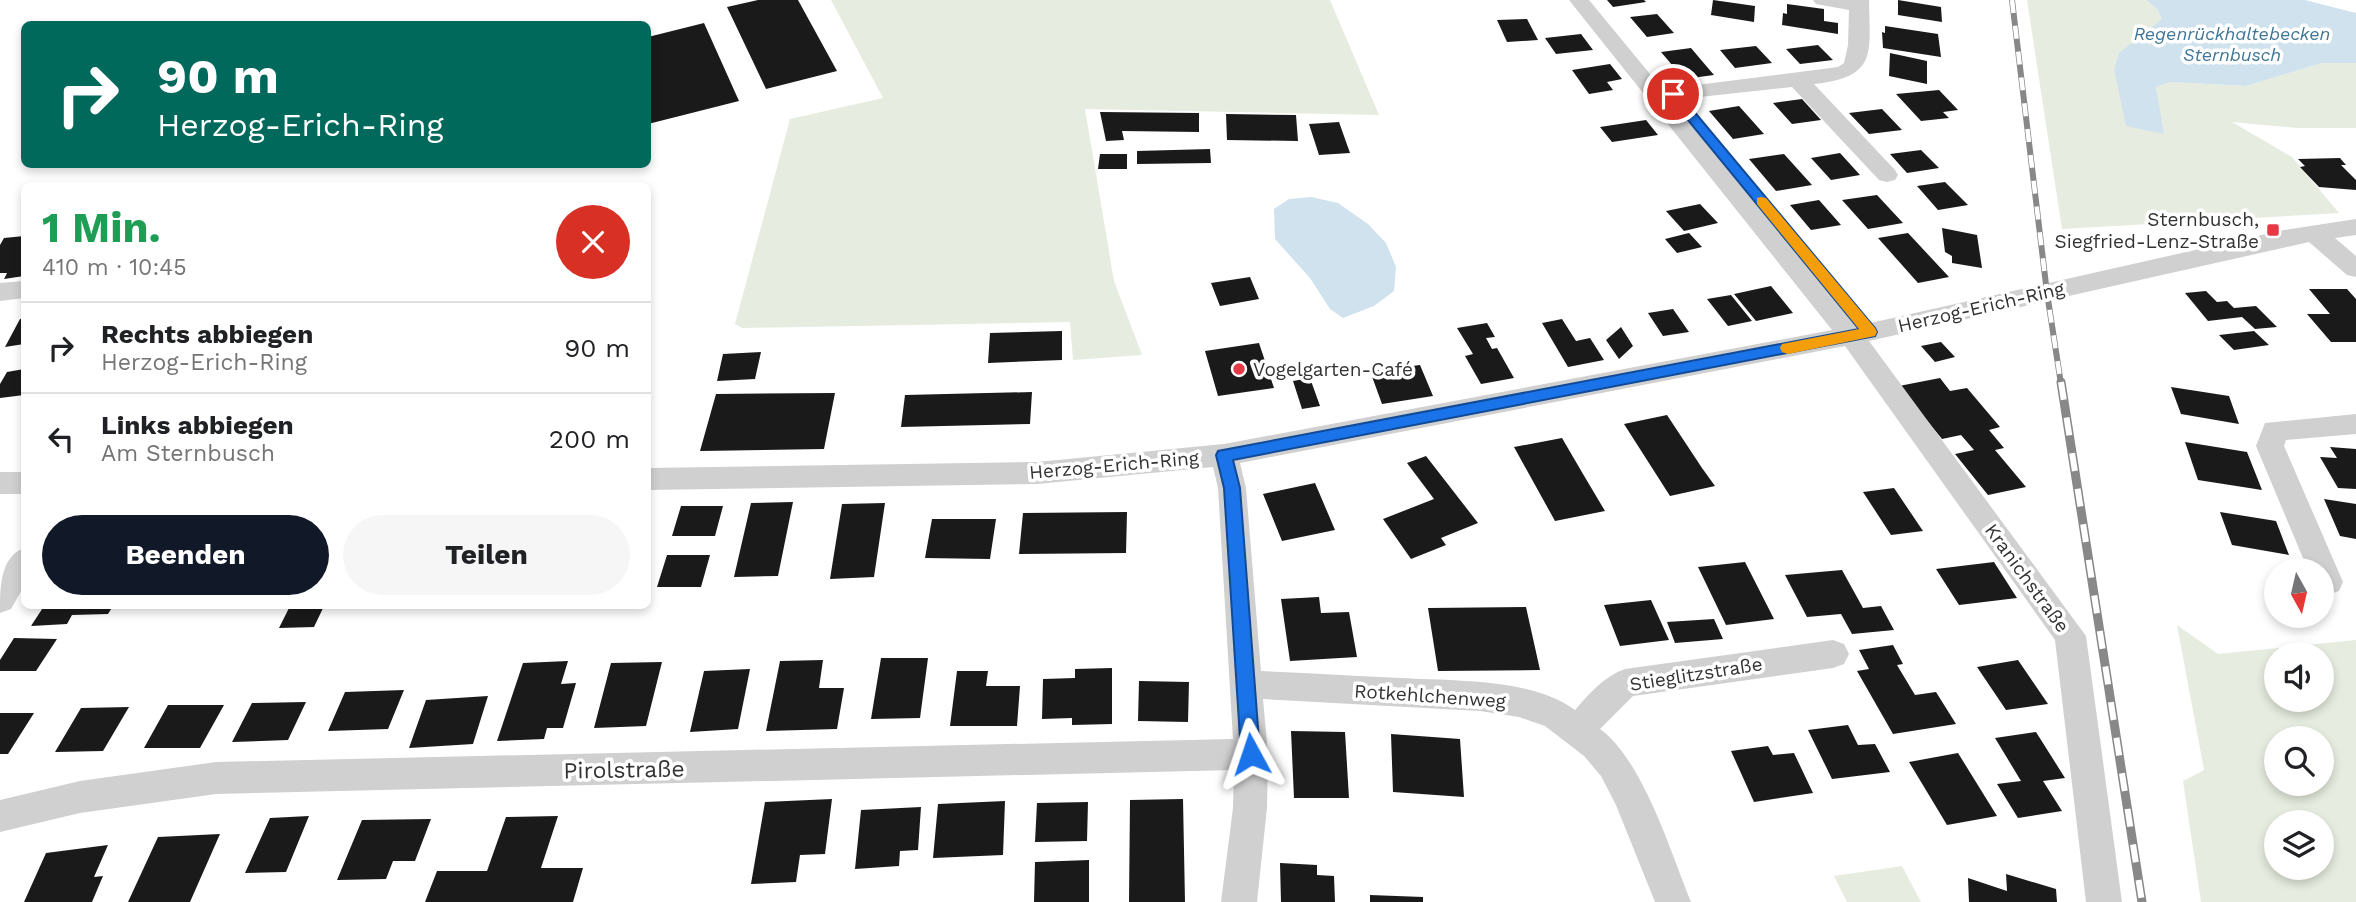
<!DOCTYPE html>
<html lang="de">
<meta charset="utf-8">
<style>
:root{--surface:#fff;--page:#f6f6f6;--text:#202124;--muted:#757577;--line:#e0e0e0;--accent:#111827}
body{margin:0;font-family:"Work Sans",sans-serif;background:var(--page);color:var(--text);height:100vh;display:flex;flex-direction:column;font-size:26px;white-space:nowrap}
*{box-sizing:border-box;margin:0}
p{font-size:23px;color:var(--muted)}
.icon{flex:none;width:38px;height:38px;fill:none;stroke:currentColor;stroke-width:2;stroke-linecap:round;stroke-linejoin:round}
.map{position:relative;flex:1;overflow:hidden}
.drawer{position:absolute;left:21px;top:182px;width:630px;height:427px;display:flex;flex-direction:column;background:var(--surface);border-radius:10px;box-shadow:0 4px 10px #0003}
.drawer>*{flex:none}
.banner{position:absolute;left:21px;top:21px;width:630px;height:147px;border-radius:10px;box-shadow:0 4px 10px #0003;background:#00695c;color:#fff;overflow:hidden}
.needle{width:46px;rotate:172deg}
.buttons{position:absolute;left:2264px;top:558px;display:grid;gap:14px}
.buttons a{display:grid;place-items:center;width:70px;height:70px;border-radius:50%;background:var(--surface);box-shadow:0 4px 10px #0003;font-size:35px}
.pin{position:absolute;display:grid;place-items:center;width:60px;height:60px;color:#fff;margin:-30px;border:4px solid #fff;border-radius:50%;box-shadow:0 2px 7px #0007}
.me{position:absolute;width:77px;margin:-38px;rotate:355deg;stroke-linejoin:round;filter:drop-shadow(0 0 5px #0008)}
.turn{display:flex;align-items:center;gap:24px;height:147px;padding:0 21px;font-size:32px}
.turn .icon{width:91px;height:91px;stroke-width:2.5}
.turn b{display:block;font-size:49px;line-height:60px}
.round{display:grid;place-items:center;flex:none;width:74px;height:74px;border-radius:37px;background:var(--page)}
.summary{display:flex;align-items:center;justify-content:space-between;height:119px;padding:0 21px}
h1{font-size:42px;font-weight:700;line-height:52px;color:#1e9e55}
.cta{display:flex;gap:14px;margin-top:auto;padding:14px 21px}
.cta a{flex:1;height:80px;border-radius:42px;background:var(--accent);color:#fff;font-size:28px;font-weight:700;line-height:80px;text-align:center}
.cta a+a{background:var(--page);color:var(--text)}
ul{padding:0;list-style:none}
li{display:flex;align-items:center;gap:21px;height:91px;padding:0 21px;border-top:2px solid var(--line)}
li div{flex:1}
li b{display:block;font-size:26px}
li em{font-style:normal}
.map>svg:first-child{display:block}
.green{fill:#e6ecdf;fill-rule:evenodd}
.water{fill:#cfe2ee}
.building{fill:#1a1a1a}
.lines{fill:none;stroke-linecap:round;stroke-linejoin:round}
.street{fill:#d0d0d0;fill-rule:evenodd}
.rail-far1-casing{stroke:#888;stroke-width:6}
.rail-casing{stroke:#888;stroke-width:9}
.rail-far1{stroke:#fff;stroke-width:4.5;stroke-dasharray:13;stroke-linecap:butt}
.rail{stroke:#fff;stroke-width:6;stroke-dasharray:18;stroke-linecap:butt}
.route{fill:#1a73e8;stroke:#114b97;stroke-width:2}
.slow{fill:#f59e0b}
.poi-dot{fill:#e63946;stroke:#fff;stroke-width:2.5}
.labels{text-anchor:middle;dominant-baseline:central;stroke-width:7;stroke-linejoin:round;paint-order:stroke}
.far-water-label{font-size:18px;font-style:italic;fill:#3f7597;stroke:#fff}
.poi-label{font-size:19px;fill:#333;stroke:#fff;text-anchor:end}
.street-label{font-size:19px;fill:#333;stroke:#fff}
.near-street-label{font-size:23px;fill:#333;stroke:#fff}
</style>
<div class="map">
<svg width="2356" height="902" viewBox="0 0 2356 902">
<rect width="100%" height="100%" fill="#fff"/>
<path class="green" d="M831 0H1330L1379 115 1085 109 1114 281 1142 355 1073 360 1070 322 742 328 735 324 790 119 883 98Z
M2027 0H2146L2157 9 2162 19 2154 27 2126 125 2163 133 2156 87 2170 82 2246 86 2322 63H2356V128H2297L2232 122 2292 157 2339 213 2062 229Z
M2177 625 2218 654 2356 640V902H2201L2183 781 2204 770ZM2322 654V700H2277V654ZM2322 738V784H2277V738ZM2322 822V868H2277V822Z
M1902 866 1921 902H1847L1834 876Z"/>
<path class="water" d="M2146 0H2305L2356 13V63H2322L2246 86 2170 82 2156 87 2164 134 2126 126 2114 69 2119 53 2162 19 2157 9Z
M1311 197 1338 203 1368 224 1386 243 1396 267 1394 291 1374 306 1343 318 1330 309 1310 278 1275 239 1274 209 1289 199Z"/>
<path class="building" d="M758 0H798L837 71 766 89 727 7Z
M1607 0H1644L1646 2 1613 7Z
M1713 0 1755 6 1754 22 1711 15Z
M1898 0 1941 7 1942 22 1898 15Z
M1787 4 1824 9V21L1838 23V34L1782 25 1783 13 1787 14Z
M1657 14 1674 33 1647 37 1630 17Z
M1527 19 1538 40 1507 42 1497 20Z
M704 23 739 101 648 124V37Z
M1885 26 1938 34 1941 57 1883 48 1882 32 1885 33Z
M1581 34 1593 50 1556 54 1545 38Z
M1818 45 1833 60 1800 64 1786 49Z
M1756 46 1772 63 1735 68 1720 50Z
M1691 48 1702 61 1714 75 1684 79 1661 52Z
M1890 53 1927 61V84L1889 76Z
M1610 64 1622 79 1607 82 1613 90 1589 94 1572 70Z
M1939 90 1958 110 1943 112 1949 118 1921 121 1896 94Z
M1802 99 1821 120 1792 124 1773 103Z
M1739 106 1764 134 1733 139 1709 111Z
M1882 109 1902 130 1869 134 1849 113Z
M1100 112 1199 113V132L1122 131 1124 140 1106 141Z
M1226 114 1296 115 1298 141 1227 140Z
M1646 120 1658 135 1612 142 1600 127Z
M1339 122 1350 153 1319 155 1309 124Z
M1210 149 1211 163 1137 164V151Z
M1921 150 1939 168 1907 173 1890 154Z
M1840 153 1860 175 1831 180 1811 158Z
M1100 154H1127V169H1098Z
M1784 154 1812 185 1776 191 1749 159Z
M2340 158 2346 165H2341L2356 180V190L2319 187 2300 167 2305 166 2298 159Z
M1945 182 1968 205 1938 210 1917 186Z
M1877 195 1903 223 1868 229 1842 200Z
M1819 200 1841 225 1811 230 1790 205Z
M1700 204 1718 223 1684 231 1666 211Z
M1942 228 1977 235 1982 268 1952 263V256L1945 252Z
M1689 233 1702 247 1677 253 1665 239Z
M1908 233 1949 277 1918 283 1878 238Z
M24 236V276L4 279 7 273H0V245L4 238Z
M1250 277 1259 299 1220 306 1211 283Z
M1771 286 1793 313 1756 321 1734 294Z
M2309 289H2347L2356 299V342H2331L2307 314H2330Z
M2206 291 2217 302 2227 301 2234 308 2256 306 2277 327 2255 329 2242 317 2208 321 2185 293Z
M1731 295 1752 321 1728 326 1707 299Z
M1673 309 1689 332 1663 336 1648 313Z
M24 318V344L5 347 20 319Z
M1562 319 1576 341 1590 338 1604 360 1568 367 1542 323Z
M1487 323 1495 337 1486 338 1492 349 1497 348 1514 378 1481 384 1465 356 1473 354 1457 328Z
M1621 327 1633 346 1619 359 1606 340Z
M1062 331V360L988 363 990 333Z
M2254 331 2269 345 2234 350 2219 335Z
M1941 342 1955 357 1935 362 1921 346Z
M1259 343 1274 388 1218 396 1205 351Z
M761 352 755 379 717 381 723 354Z
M1420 365 1433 396 1382 404 1370 371Z
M24 369V395L0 398V384L7 372Z
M1310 378 1320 406 1302 409 1293 381Z
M1940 378 1950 391 1967 388 2000 427 1989 430 2004 448 1995 450 2026 487 1988 495 1955 454 1974 450 1961 435 1942 439 1899 386Z
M2171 387 2229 396 2239 424 2181 414Z
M1032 392 1030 424 901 427 905 395Z
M835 393 824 449 700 451 716 394Z
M1667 415 1702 468 1715 486 1670 496 1624 424Z
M1562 438 1583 474 1605 511 1555 521 1514 447Z
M2185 442 2247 452 2262 490 2198 480Z
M2330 447 2356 449V489L2338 488 2320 457 2337 458Z
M1426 456 1478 523 1441 538 1446 545 1411 559 1383 519 1434 499 1407 463Z
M1315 483 1335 530 1282 541 1263 494Z
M1894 488 1923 531 1891 535 1863 492Z
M2324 499 2356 504V539L2340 536Z
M793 502 778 576 734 577 751 503Z
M885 503 874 577 830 579 842 504Z
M681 506H723L715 536H672Z
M1127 512 1126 553 1019 554 1023 513Z
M2220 512 2276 521 2289 555 2232 545Z
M932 519H996L990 559 925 558Z
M667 555H710L701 587H657Z
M1745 562 1774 619 1726 625 1698 567Z
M1994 562 2017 598 1959 605 1936 569Z
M1842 570 1863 608 1881 606 1894 630 1852 634 1841 614 1807 617 1785 575Z
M1319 597 1321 613 1349 612 1357 657 1290 661 1281 599Z
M1651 600 1669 640 1620 646 1604 605Z
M44 606H113L108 614 72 615 67 624 31 626Z
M290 606H324L314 627 279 628Z
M1526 607 1540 670 1438 671 1428 608Z
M1714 619 1723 639 1675 643 1667 622Z
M14 638 57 639 36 671H0V660Z
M1893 645 1903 664 1897 665 1915 695 1936 692 1956 724 1893 734 1857 671 1869 669 1859 650Z
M881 658H928L920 718 871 719Z
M823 660 819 688H844L837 729 766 731 780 661Z
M2018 660 2048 704 2006 710 1977 667Z
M568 661 561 684 576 683 563 728H547L544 739 497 741 523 663Z
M662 662 646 726 594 728 611 663Z
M1112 668V724L1072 725V718L1042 719 1043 679 1075 678V669Z
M750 669 738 729 690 732 704 671Z
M957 671H988L986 686H1020L1017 726H950Z
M1139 681 1189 682 1188 722 1138 721Z
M404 690 388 729 328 731 345 692Z
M488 696 473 744 409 748 426 700Z
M306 702 288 740 232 742 252 703Z
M168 705H224L200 748H144Z
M129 707 103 751 55 752 81 708Z
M0 713H34L8 754H0Z
M1848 725 1858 745 1875 744 1890 772 1832 779 1808 730Z
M1291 731 1345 732 1349 798H1294Z
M2036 732 2065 778 2043 781 2062 811 2018 818 1997 784 2021 781 1995 738Z
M1391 734 1460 739 1464 797 1393 792Z
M1768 746 1773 755 1794 753 1813 793 1754 802 1731 751Z
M1958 753 1997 816 1947 825 1909 762Z
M832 799 825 854 800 855 796 882 751 884 765 802Z
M1183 799 1185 902H1129L1130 800Z
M1005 801 1003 855 933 858 938 804Z
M1088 802 1087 841 1035 842 1037 803Z
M921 807 918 850 900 851 899 866 855 869 861 810Z
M309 816 286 872 245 873 270 818Z
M558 816 541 868H583L573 902H425L437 871H487L506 817Z
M431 819 415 861H393L386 879 337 880 362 820Z
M220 834 190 902H128L158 837Z
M108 845 94 877 103 876 92 902H24L46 853Z
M1089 860V902H1034L1035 862Z
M1280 863 1317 865V875L1334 876 1335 902H1281Z
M2006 874 2056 889 2057 902H1969L1968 878 2007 891Z
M1370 895 1423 897V902H1370Z"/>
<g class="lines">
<path class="street" d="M1569 0H1589L1664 91 1673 88 1838 67 1844 63 1848 45 1849 10 1816 4 1813 0H1869C1870 55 1877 77 1814 84L1895 170 1898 175 1895 180 1887 182 1879 180 1792 87 1672 100 1857 326 2284 230 2356 219V235L2335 238 2356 256V277L2347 275 2309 242 1869 341 2086 636 2122 902H2086L2055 640 1845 346 1240 463 1246 488 1261 671C1308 673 1355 676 1401 678 1454 681 1531 678 1575 710 1590 693 1603 677 1625 669L1833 640 1844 644 1849 654 1844 664 1833 668 1633 696 1600 729C1643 760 1671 853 1691 902H1655L1616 805 1601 776 1584 756 1545 726 1519 717 1480 711 1263 699 1268 754 1267 808 1257 902H1221L1233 808 1234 770 216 794 80 813 0 832V800L80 781 216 762 1233 739 1218 488 1213 467 1037 484 648 490V468L1037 462 1224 444 1832 330Z
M24 281V298L0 301V283Z
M2356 414V434L2286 440 2284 446 2343 582 2339 591 2328 595 2322 593V570H2308L2256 446 2265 423Z
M0 472H24V494H0Z
M24 548V586L11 609 0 613C0 588 0 557 24 548Z"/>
<defs>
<path id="rail-far1" d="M2012 0 2047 293 2061 384"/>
<path id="rail" d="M2061 382 2142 902"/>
</defs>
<use href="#rail-far1" class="rail-far1-casing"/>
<use href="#rail" class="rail-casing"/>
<use href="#rail-far1" class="rail-far1"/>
<use href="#rail" class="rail"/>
</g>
<path class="route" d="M1673 90 1677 91 1875 328 1877 332 1875 336 1233 460 1240 488 1260 754 1257 760 1251 762 1244 760 1241 754 1224 488 1216 455 1218 451 1859 329 1669 97 1667 94Z"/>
<path class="slow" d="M1761 197 1766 198 1875 328 1877 332 1875 336 1788 354 1782 352 1780 348 1782 344 1859 329 1757 204V198Z"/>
<g class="poi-dot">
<rect x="2266" y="223" width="14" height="14" rx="3.5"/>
<circle cx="1239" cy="369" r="7"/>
</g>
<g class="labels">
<g class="far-water-label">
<text x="2232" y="33">Regenrückhaltebecken<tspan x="2232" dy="21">Sternbusch</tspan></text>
</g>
<g class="poi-label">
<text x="2259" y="219">Sternbusch,<tspan x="2259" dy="22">Siegfried-Lenz-Straße</tspan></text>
<text x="1253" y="369" text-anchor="start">Vogelgarten-Café</text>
</g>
<g class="street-label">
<text transform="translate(1981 307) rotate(-13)">Herzog-Erich-Ring</text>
<text transform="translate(1114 465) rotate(-5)">Herzog-Erich-Ring</text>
<text transform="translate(2027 578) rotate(54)">Kranichstraße</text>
<text transform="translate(1696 674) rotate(-9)">Stieglitzstraße</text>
<text transform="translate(1430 696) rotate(4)">Rotkehlchenweg</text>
</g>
<g class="near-street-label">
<text transform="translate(624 770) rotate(-1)">Pirolstraße</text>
</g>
</g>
</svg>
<div class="buttons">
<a><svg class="needle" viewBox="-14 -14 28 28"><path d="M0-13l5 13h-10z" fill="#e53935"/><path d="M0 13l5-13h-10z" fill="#757577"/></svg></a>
<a><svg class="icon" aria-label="sound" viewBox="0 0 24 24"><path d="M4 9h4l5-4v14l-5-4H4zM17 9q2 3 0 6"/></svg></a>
<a><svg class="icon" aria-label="search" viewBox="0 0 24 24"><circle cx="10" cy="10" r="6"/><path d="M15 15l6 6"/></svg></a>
<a><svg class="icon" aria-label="layers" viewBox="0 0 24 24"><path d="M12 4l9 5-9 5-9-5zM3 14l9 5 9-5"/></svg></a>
</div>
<div class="pin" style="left:1673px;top:94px;background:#d93025"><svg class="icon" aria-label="arrive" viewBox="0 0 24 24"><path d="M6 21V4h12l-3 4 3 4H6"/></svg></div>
<svg class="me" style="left:1251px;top:754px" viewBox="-20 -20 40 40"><path d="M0-17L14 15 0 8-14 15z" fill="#1a73e8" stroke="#fff" stroke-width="4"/></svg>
<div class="banner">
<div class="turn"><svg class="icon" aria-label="right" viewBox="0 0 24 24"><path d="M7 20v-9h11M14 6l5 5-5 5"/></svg><div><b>90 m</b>Herzog-Erich-Ring</div></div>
</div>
<section class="drawer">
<div class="summary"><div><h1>1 Min.</h1><p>410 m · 10:45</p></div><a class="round" style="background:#d93025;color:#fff"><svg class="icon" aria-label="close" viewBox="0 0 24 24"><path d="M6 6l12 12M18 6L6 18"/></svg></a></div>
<ul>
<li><svg class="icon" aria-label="right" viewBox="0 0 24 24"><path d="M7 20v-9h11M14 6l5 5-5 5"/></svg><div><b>Rechts abbiegen</b><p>Herzog-Erich-Ring</p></div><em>90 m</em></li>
<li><svg class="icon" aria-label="left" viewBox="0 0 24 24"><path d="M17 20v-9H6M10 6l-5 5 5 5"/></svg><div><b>Links abbiegen</b><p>Am Sternbusch</p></div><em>200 m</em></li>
</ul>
<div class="cta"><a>Beenden</a><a>Teilen</a></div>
</section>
</div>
